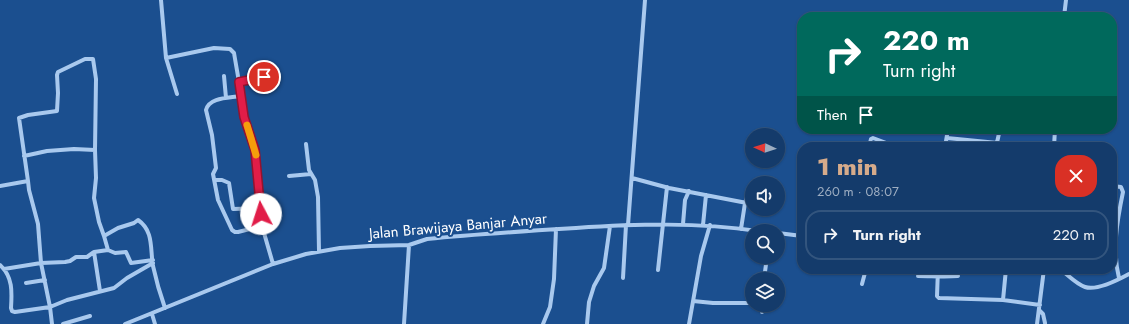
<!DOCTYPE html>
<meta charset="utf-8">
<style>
:root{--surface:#143b6b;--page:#1d4271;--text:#f1f3f6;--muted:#9dadc1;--line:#33557e;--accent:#d6ab8b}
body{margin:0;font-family:Jost,sans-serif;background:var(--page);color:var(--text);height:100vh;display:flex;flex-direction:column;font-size:15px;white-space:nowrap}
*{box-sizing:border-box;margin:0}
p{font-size:13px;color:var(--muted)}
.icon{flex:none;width:22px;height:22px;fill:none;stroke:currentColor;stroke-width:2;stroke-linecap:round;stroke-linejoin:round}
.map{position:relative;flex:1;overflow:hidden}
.side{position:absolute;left:797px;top:142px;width:320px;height:132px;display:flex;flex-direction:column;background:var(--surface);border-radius:16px;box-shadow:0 1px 3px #0004,0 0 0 1px var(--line)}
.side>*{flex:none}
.guide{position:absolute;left:797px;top:12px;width:320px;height:122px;border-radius:16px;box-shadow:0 1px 3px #0004,0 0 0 1px var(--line);background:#00695c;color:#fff;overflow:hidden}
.needle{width:26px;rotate:274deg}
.fabs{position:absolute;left:745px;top:128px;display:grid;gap:8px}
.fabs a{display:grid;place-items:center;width:40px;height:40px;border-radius:50%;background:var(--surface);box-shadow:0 1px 3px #0004,0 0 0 1px var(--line);font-size:20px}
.pin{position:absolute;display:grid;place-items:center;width:34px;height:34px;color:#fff;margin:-17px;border:2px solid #fff;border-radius:50%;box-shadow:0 1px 4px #0007}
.me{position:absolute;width:44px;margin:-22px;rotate:355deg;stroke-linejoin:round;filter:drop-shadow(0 0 3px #0008)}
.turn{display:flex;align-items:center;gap:14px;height:84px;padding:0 20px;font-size:18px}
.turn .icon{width:52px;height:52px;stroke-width:2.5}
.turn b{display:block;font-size:28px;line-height:34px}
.then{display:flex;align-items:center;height:38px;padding:0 20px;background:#0003;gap:8px;font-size:15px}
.round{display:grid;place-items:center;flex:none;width:42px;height:42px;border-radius:16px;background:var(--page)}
.overview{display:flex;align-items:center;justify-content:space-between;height:68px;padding:0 20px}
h1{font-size:24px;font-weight:800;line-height:30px;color:var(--accent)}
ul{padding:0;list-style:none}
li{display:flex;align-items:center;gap:12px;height:50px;margin:0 8px 6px;padding:0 12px;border:2px solid var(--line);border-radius:16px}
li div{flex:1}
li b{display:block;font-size:15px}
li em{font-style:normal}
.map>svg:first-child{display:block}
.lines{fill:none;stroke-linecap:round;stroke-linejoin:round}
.minor{stroke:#a9c9ee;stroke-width:4}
.route-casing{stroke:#92132f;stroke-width:10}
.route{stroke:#e11d48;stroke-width:7}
.slow{stroke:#f59e0b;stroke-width:7}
.labels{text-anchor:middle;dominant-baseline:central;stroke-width:4;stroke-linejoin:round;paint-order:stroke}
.street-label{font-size:15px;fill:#fff;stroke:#1b4f8f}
</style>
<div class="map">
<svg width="1129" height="324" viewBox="0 0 1129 324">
<rect width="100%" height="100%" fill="#1b4f8f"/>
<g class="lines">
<path class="minor" d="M161 0 166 58 177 94
M1064 17 1066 0
M166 58 214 48 230 49 234 53 245 117 255 150 262 226 273 264
M224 76 226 98
M239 82 264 77
M240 96C230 98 209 97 206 110L212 135 216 168 213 174 218 200 232 230 235 232H238L262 226
M947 138 1037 147
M306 144 309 170 315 180 318 197 319 251
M869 147 871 139 873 138 897 147
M945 147 948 129
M996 147 1000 129
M1054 147 1055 129
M24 156 47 151 74 149 95 150 96 178 94 198 99 222 104 236 118 228 134 223 138 220C154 231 150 249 153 266 156 280 160 294 165 308
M289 176 311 174
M632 178 669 188 752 204
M215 180H222L229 183 233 209 261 208
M28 181 19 118 28 115 57 111 58 93 57 75 58 72 85 59H93L96 79 95 150
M0 186 28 181 29 190 38 224 41 263 50 307 52 324
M1112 186 1121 187 1123 192C1117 221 1112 250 1119 278
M683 224 685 200 689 191
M628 225 645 0
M703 225 706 195
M741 229 745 203 750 187
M778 233 802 236
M104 236 108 250
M94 252 100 291
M0 265C13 277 12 292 11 308L12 311 15 312 50 307 67 300 114 288 127 278 153 263
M4 269 41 263 65 262 70 261 76 257H87L94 252 108 250 115 253 126 252 131 263 153 260
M938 269 937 296 939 298 1003 300
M971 269V270
M1006 269 1003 300 1040 305
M1060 269C1068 275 1076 284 1085 287 1097 291 1118 280 1129 274
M658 270 667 187
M918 276C932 276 944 277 958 276
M623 278 626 225
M764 279 767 257
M778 282V304
M26 283 45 280
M862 284 866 269
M693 301 713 303H752
M1039 310 1043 314 1045 323
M762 312V305
M152 314 155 324
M63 324 90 316
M125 324 273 264 306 254 340 248 370 246 409 245 427 239C477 234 527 231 576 228 637 224 698 222 758 231
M404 324 409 245
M543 324 550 307 554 279 556 229
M587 324 589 302 594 286 604 268 610 226
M689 324 701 256 710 225
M1037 324 1044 269"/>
</g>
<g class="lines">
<defs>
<path id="route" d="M261 214 255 150 244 117 239 82 264 77"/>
</defs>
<use href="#route" class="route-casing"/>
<use href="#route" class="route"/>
<path class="slow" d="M247 125 256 155"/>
</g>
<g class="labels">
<g class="street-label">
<text transform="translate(458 226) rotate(-5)">Jalan Brawijaya Banjar Anyar</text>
</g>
</g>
</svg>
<div class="fabs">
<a><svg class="needle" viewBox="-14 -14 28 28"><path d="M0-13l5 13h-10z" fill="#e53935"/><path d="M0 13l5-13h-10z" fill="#9dadc1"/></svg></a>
<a><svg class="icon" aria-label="sound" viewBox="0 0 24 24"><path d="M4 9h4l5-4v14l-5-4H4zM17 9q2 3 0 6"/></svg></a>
<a><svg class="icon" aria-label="search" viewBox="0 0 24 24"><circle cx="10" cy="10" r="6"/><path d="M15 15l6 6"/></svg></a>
<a><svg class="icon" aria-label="layers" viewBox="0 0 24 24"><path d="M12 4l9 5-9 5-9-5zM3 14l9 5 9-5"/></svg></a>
</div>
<div class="pin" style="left:264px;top:77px;background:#d93025"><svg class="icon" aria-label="arrive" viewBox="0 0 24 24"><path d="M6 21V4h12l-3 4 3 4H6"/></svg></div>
<svg class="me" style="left:261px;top:214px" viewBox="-20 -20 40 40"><circle r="19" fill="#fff"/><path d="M0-13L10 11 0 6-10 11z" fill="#e11d48"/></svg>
<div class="guide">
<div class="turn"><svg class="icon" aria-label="right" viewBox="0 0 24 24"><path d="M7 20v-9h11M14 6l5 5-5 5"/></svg><div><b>220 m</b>Turn right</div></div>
<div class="then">Then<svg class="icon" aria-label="arrive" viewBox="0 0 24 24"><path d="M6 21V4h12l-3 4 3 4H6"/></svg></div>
</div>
<section class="side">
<div class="overview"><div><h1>1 min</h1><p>260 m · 08:07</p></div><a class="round" style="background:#d93025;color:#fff"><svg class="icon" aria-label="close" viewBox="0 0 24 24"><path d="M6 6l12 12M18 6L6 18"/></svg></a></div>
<ul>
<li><svg class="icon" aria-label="right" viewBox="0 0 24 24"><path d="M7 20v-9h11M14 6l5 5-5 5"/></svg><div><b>Turn right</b></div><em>220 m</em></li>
</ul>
</section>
</div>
